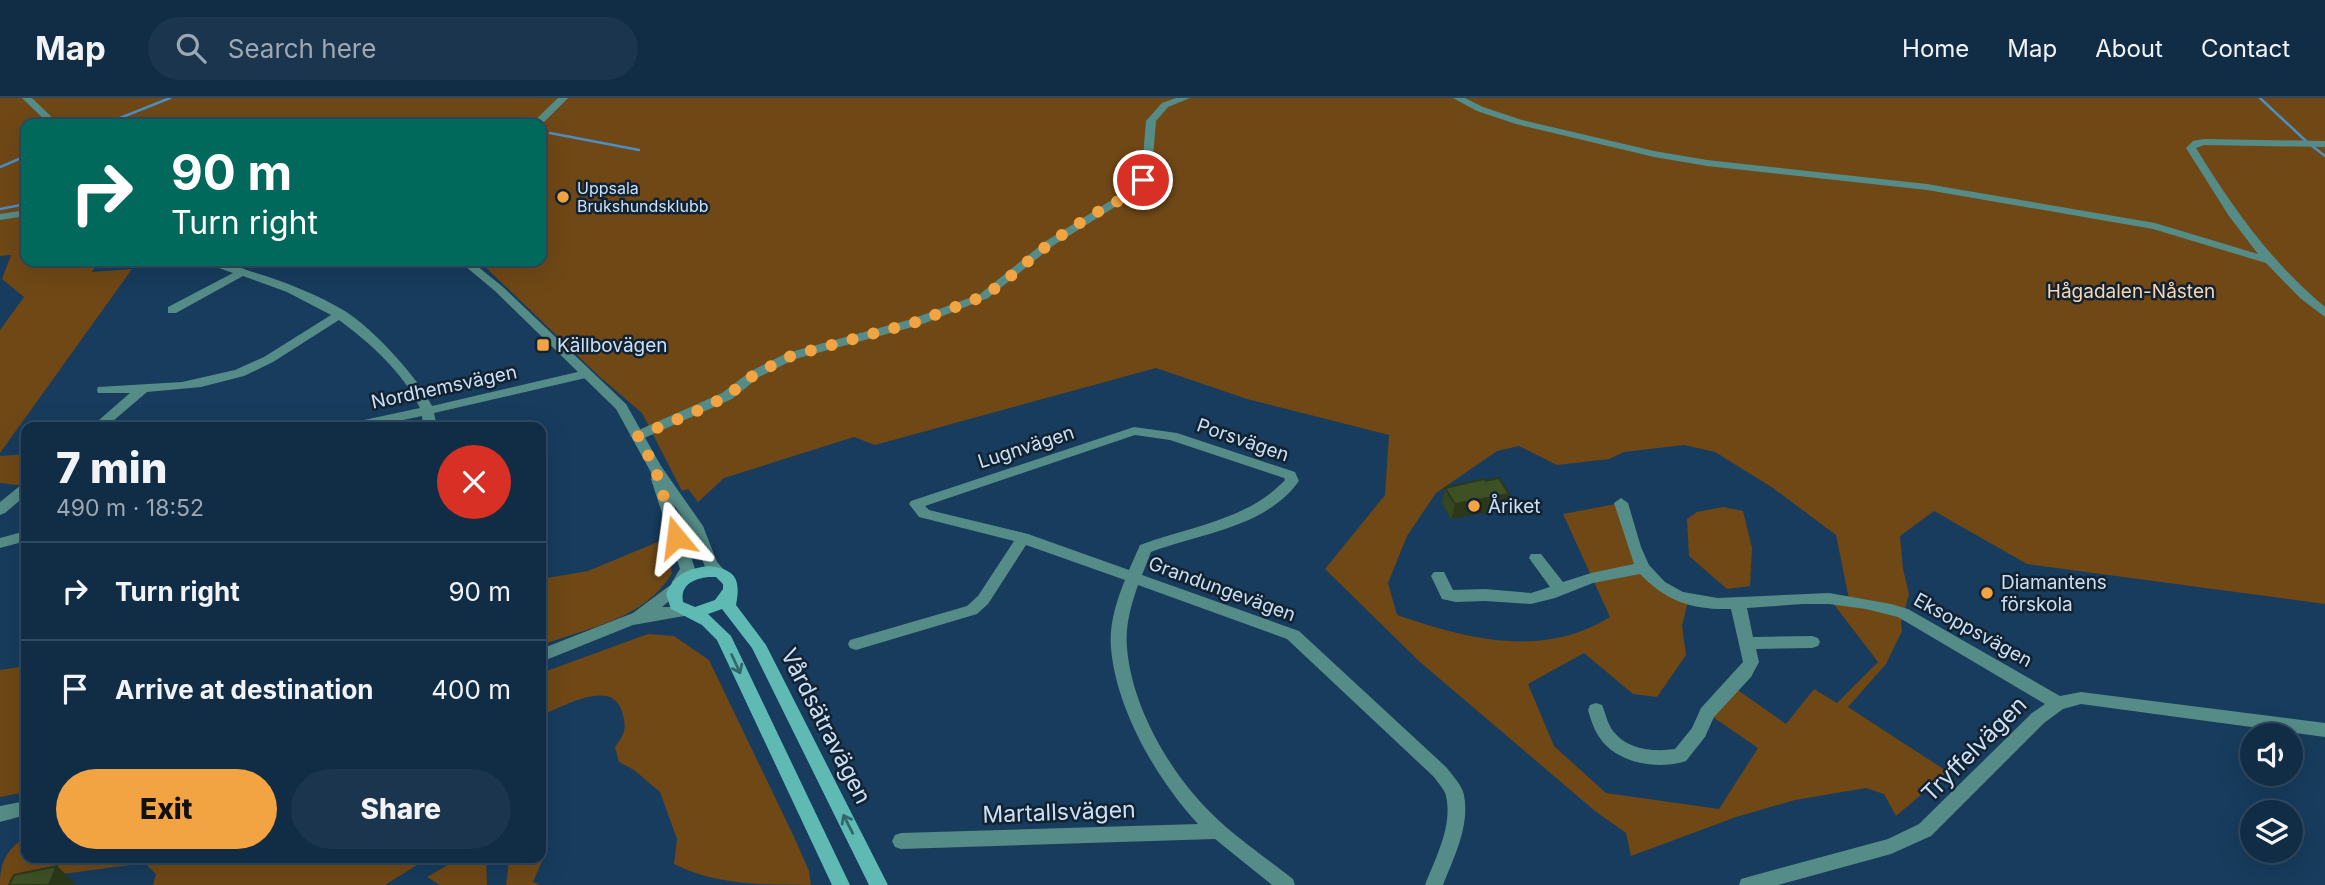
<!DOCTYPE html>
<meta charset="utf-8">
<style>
:root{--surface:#112d46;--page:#1a354d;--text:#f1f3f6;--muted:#9ca8b3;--line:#30495f;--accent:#f3a442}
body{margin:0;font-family:Inter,sans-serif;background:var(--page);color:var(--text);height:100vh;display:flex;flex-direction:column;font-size:26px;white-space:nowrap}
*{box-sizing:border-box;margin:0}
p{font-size:23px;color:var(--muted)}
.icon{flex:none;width:38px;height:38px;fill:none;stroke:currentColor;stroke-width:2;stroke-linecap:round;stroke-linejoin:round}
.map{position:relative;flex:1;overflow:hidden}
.panel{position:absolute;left:21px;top:324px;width:525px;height:441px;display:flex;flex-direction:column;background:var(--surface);border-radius:14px;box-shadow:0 7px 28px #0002,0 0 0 2px var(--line)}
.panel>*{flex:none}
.banner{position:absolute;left:21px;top:21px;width:525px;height:147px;border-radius:14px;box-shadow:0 7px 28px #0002,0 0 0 2px var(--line);background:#00695c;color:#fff;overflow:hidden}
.fabs{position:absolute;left:2240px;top:625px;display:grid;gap:14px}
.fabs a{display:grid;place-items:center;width:63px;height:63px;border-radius:50%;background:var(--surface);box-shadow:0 7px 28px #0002,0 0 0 2px var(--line);font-size:35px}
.pin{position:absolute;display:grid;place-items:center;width:60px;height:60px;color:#fff;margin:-30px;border:4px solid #fff;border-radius:50%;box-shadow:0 2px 7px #0007}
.me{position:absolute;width:77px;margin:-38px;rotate:344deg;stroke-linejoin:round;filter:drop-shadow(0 0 5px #0008)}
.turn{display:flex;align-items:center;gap:24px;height:147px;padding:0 35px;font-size:32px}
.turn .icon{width:91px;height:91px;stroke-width:2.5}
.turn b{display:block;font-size:49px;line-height:60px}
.round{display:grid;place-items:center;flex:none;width:74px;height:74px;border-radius:37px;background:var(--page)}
.summary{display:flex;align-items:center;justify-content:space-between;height:119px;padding:0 35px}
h1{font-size:42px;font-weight:800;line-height:52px}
.button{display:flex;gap:14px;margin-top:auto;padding:14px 35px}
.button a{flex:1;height:80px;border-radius:42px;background:var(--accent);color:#111;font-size:28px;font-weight:800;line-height:80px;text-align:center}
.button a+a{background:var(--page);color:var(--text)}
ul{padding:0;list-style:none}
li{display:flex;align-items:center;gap:21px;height:98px;padding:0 35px;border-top:2px solid var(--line)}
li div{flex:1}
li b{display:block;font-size:26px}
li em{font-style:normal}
header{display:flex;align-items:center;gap:42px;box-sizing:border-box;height:98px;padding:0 35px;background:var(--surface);border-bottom:2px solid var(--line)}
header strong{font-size:33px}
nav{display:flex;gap:38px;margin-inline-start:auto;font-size:24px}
.search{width:490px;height:63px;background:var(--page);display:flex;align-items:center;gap:18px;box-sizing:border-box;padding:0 24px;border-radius:38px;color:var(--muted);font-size:26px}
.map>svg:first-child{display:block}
.green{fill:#6f4816;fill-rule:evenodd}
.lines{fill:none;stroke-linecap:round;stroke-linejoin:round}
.stream{stroke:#4c8fc4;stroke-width:2.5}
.minor{fill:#568c87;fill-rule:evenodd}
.tertiary{fill:#568c87;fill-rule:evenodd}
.secondary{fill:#5ebab2;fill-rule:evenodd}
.wall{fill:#354620}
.shaded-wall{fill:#2b391a}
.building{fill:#3e5125;stroke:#2b391a;stroke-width:2}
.oneway{stroke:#34666b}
.route{stroke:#f3a442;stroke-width:12;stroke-dasharray:0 21.6}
.poi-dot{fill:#f3a442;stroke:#122231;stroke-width:2.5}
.labels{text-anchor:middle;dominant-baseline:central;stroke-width:5;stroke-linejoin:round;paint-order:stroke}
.far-poi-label{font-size:16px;fill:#cbe0f5;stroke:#122231;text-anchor:start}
.park-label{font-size:19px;fill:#fad6b0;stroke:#122231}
.poi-label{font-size:19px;fill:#cbe0f5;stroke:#122231;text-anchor:start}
.street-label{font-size:19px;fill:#cbe0f5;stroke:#122231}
.near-street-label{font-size:23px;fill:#cbe0f5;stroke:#122231}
</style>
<header>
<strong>Map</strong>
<div class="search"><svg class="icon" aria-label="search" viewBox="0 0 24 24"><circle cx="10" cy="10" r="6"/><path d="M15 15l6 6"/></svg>Search here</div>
<nav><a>Home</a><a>Map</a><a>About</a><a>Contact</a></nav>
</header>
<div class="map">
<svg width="2325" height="787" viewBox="0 0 2325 787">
<rect width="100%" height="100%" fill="#173c5d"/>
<path class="green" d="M0 0H2325V506L2027 466 1934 413 1900 438 1903 471 1909 496 1901 525 1902 533 1886 566 1848 609 1948 674 1896 718 1884 696 1866 690 1795 702 1736 719 1631 758 1626 735 1595 713 1420 564 1325 471 1385 397 1389 337 1247 301 1156 270 875 347 854 339 724 380 698 404 688 391 682 393 642 315 601 280 479 163H541V26H26V163H98L92 174 132 171 0 355V232L24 199 2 181 11 157 0 158ZM1684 347 1715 354 1773 390 1836 437 1849 501 1829 500 1878 564 1837 605 1814 591 1786 626 1732 588 1707 615 1758 650 1719 711 1606 695 1554 648 1528 586 1584 555 1633 596 1657 599 1686 557 1682 528 1688 503 1643 470 1621 405 1563 416 1610 519C1543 561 1467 541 1397 517L1388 485 1407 438 1436 395 1497 353 1519 348 1557 367 1609 361 1624 354Z
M26 356V388L0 385V358Z
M1723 409 1743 413 1752 450 1750 488 1727 491 1689 458 1687 421 1697 414Z
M660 443 669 460 672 475C645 521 588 530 541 547V481L588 473Z
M648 536 674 538 709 562 795 741 809 773 811 787C765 787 714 787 674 766L677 741 660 694 634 672 619 664 615 649C625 636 627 630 622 614 613 579 563 609 541 617V575Z
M26 568V694L0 699V572Z
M26 738V760H428L385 787H153L156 776 145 765 32 780 29 787H0C0 763 7 752 26 738Z
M541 753 546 754 533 784 540 787H506L509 763 515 764 517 760H541Z
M460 760H486L487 787H440L427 779Z"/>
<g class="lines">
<path class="stream" d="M2260 0 2306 43
M105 26 170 0
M541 33 544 34
M550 35 639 52
M2311 47 2325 58
M0 69 26 58
M0 111 26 106"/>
<path class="minor" d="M558 0H568L541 27 531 26Z
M1176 0H1190L1168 9 1156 23 1152 71 1139 94 1054 147 988 200 920 227 795 261 759 279 732 301 642 341 637 342 630 338 632 335 722 295 751 273 787 255 912 221 980 196 1046 143 1131 90 1142 71 1146 23 1162 5Z
M1453 0H1465L1483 9 1522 22 1654 53 1707 62 1927 86 2155 125 2258 156 2229 118 2186 50 2193 43 2204 41 2325 43V49L2204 47 2196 50C2232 109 2271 164 2325 209V219L2300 200 2266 165 2153 131 1927 92 1707 68 1654 59 1516 26 1477 13Z
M26 112V118L0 122V116Z
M199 163C220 162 238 169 256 175 286 184 318 197 345 213 373 231 416 277 432 308L586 272 592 276 590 279 434 315 437 329H423L422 318 370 329H343L350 325 420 310C403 274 370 245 339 222L273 264 244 278 201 289 147 294 106 329H91L130 295H98L97 292 98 289 182 284 235 272 264 259 331 217 287 194 243 178 176 215H168V209L233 175Z
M1134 329 1177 335 1295 374 1299 383C1265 430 1201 435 1151 454L1142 477 1299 533 1446 669C1452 677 1462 687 1464 697 1470 728 1454 759 1443 787H1425C1435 761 1453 728 1446 698 1445 692 1438 685 1434 679L1287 541 1138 487C1131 507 1125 528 1127 550 1132 609 1169 673 1210 714 1235 739 1265 759 1293 781L1295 787H1272L1215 741 901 751 895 749 892 743 895 737 901 735 1198 726C1157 682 1116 611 1111 550 1109 527 1116 504 1125 482L1026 447 988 506 977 516 856 552 850 550 848 546 850 542 967 508 978 498 1014 443 919 419 909 406 911 403ZM1135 337 1170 342 1284 380 1285 382C1246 423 1190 428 1140 447L1129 472 1028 436 929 412 925 408Z
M26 385V397L5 415 0 417V404L21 387Z
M1621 400 1628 405 1641 449 1649 467 1665 484 1683 494 1718 500 1829 495 1891 506 1908 511 2060 598 2081 594 2325 625V639L2081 606 2063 611 2044 625 1931 738 1891 756 1778 787H1739L1741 781 1748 779 1888 741 1919 726 2032 615 2045 606 1898 519 1866 511 1829 506H1803L1747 510 1753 539 1812 538 1818 540 1820 544 1818 548 1812 550 1756 551 1759 564 1751 579 1714 619 1705 639 1686 663C1660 672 1620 666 1602 643 1595 634 1591 623 1588 612L1590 607 1596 605 1602 607C1606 616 1607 625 1613 633 1628 652 1653 654 1675 651L1692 630 1701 610 1743 564 1731 511C1693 512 1667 504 1640 476L1593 485 1555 500 1531 506 1485 503 1456 504 1442 501 1431 478 1434 474H1444L1453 492 1485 491 1531 495 1550 489 1529 460 1531 456H1541L1563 484 1591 475 1634 466 1614 405Z
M26 433V443L0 450V440Z"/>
<path class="tertiary" d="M22 0H32L59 26H49Z
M459 163H471L503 189 626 306 661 368 703 428 717 464 726 474 724 478 719 479 706 471 689 429 674 407 695 471 685 488 680 489 682 492 662 509H690L693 513 690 517 633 527 541 564V551L633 515 669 488 674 487 672 484 680 471 651 381 653 378 616 311 495 193Z
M26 703V717L0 724V708Z"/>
<path class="secondary" d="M708 468C736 471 741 481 736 507L766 547 888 787H869L752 550 722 511 708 516 731 538 850 787H832L717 542 702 527 671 511 666 496C674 476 688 471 708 468ZM708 479H716L723 486V491L715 502 695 509 683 504C680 487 693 481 708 479Z"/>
</g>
<path class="wall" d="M1445 390 1506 411 1451 421 1442 406Z"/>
<path class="shaded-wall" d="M1509 396 1506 411 1451 421 1455 406Z
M57 768 77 787H49Z"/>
<path class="building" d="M1499 380 1509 396 1455 406 1445 390 1484 381 1486 383Z
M57 768 49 787H9L14 777Z"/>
<defs><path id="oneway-shaft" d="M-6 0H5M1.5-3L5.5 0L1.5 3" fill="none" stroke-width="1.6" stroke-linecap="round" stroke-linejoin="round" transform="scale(1.75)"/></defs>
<g class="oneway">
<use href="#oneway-shaft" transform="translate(736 566) rotate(65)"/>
<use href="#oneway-shaft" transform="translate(848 726) rotate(-117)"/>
</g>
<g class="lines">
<path class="route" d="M676 439 655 370 638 338 704 310 727 298 755 276 791 258 916 224 984 198 1000 187 1050 145 1090 118 1129 97 1143 82"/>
</g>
<g class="poi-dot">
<circle cx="563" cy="99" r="7"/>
<rect x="536" y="240" width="14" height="14" rx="3.5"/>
<circle cx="1474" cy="408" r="7"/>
<circle cx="1987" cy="495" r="7"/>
</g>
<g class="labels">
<g class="far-poi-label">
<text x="577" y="90">Uppsala<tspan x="577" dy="18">Brukshundsklubb</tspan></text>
</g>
<g class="park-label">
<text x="2131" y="193">Hågadalen-Nåsten</text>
</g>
<g class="poi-label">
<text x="557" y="247">Källbovägen</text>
<text x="1488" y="408">Åriket</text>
<text x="2001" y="484">Diamantens<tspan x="2001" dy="22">förskola</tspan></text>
</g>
<g class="street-label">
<text transform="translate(444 289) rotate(-12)">Nordhemsvägen</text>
<text transform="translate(1243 342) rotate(19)">Porsvägen</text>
<text transform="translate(1026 349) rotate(-18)">Lugnvägen</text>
<text transform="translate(1222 491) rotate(20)">Grandungevägen</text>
<text transform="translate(1973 532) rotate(29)">Eksoppsvägen</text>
</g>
<g class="near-street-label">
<text transform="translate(826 628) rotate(63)">Vårdsätravägen</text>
<text transform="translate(1974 651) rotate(-45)">Tryffelvägen</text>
<text transform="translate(1059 714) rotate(-2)">Martallsvägen</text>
</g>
</g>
</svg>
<div class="fabs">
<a><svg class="icon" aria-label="sound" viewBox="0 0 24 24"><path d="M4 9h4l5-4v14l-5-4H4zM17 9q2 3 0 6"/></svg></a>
<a><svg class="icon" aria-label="layers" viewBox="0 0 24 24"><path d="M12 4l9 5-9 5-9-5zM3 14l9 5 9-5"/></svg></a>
</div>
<div class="pin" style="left:1143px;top:82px;background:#d93025"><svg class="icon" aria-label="arrive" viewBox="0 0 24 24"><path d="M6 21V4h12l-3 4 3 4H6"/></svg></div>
<svg class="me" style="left:676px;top:439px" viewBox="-20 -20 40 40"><path d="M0-17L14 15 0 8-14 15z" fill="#f3a442" stroke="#fff" stroke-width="4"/></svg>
<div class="banner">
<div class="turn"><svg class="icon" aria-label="right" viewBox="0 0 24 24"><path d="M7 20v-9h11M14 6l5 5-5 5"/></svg><div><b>90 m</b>Turn right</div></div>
</div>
<section class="panel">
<div class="summary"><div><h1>7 min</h1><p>490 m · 18:52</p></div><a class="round" style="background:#d93025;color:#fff"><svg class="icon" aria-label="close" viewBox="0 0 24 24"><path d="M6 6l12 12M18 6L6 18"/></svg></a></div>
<ul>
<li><svg class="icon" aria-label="right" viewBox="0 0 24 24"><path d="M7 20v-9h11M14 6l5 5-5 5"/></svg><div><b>Turn right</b></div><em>90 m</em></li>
<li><svg class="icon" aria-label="arrive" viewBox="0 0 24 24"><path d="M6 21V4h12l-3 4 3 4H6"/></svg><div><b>Arrive at destination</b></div><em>400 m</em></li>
</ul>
<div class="button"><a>Exit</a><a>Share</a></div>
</section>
</div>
